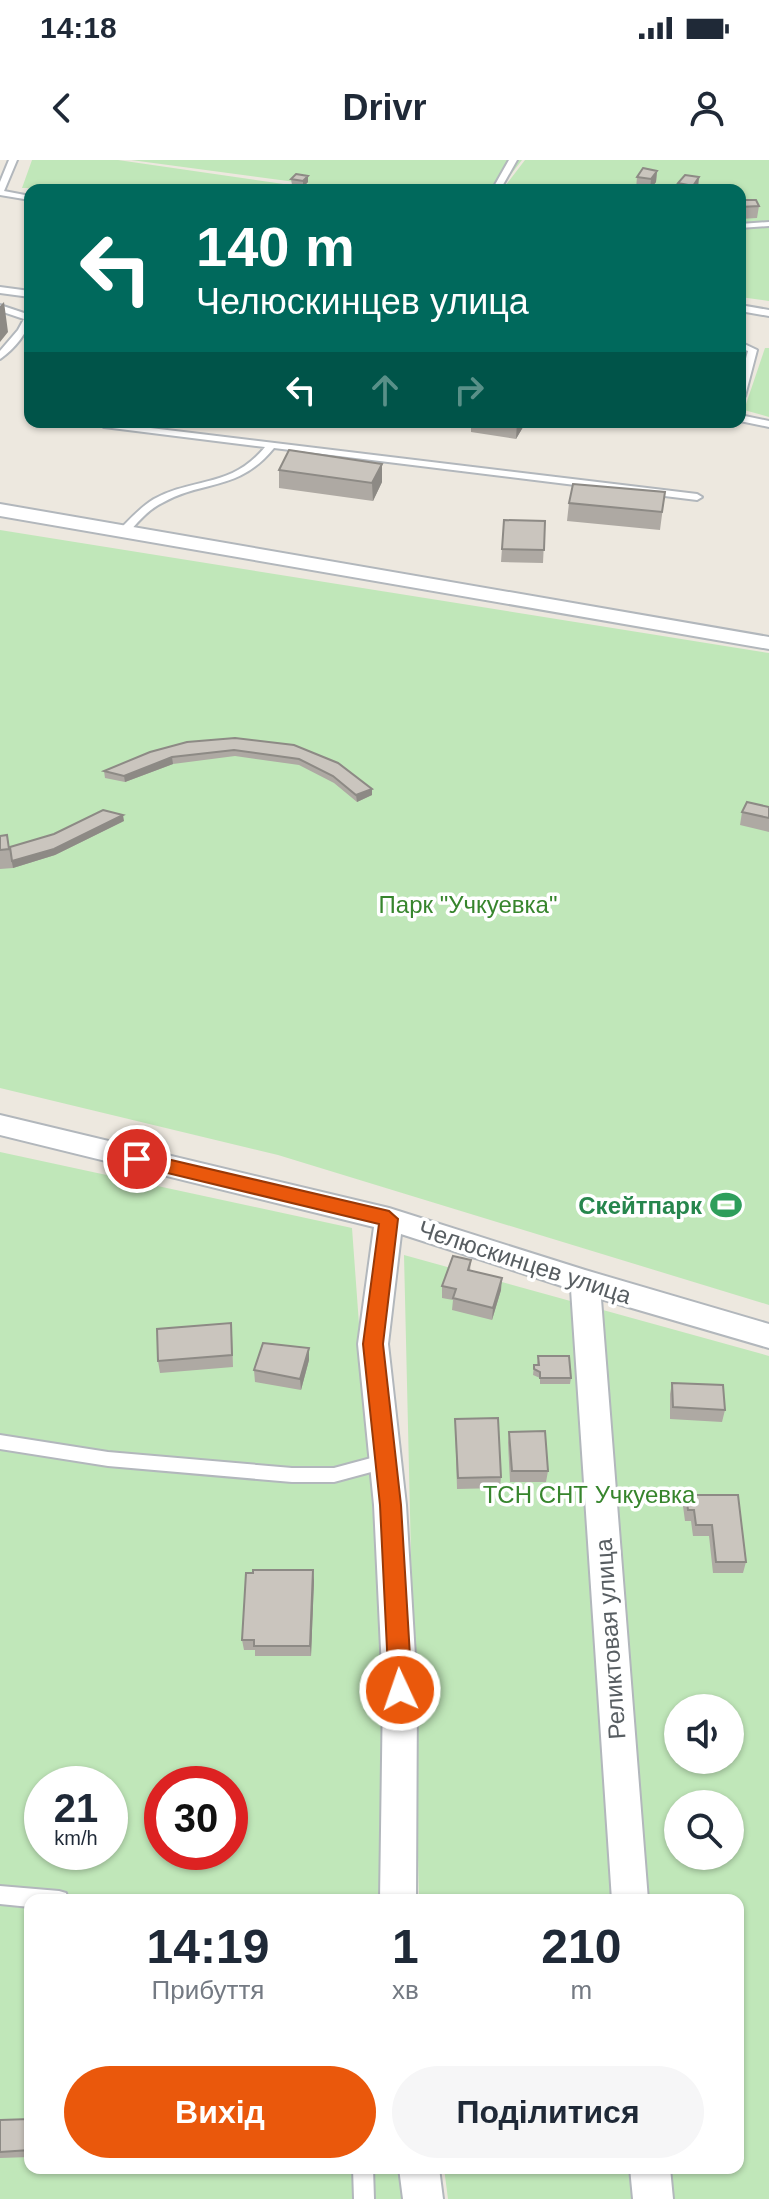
<!DOCTYPE html>
<html lang="uk">
<meta charset="utf-8">
<style>
:root{--surface:#fff;--page:#f6f6f7;--text:#1f2937;--muted:#747a83;--accent:#ea580c}
body{margin:0;font-family:Helvetica,sans-serif;background:var(--page);color:var(--text);height:100vh;display:flex;flex-direction:column;font-size:30px;white-space:nowrap}
*{box-sizing:border-box;margin:0}
p{font-size:26px;color:var(--muted)}
.icon{flex:none;width:44px;height:44px;fill:none;stroke:currentColor;stroke-width:2;stroke-linecap:round;stroke-linejoin:round}
.map{position:relative;flex:1;overflow:hidden}
.details{position:absolute;left:24px;top:1734px;width:720px;height:280px;display:flex;flex-direction:column;background:var(--surface);border-radius:16px;box-shadow:0 2px 6px #0004}
.details>*{flex:none}
.guide{position:absolute;left:24px;top:24px;width:722px;height:244px;border-radius:16px;box-shadow:0 2px 6px #0004;background:#00695c;color:#fff;overflow:hidden}
.controls{position:absolute;left:664px;top:1534px;display:grid;gap:16px}
.controls a{display:grid;place-items:center;width:80px;height:80px;border-radius:50%;background:var(--surface);box-shadow:0 2px 6px #0004;font-size:40px}
.speed{position:absolute;left:24px;top:1606px;display:flex;gap:16px;font-size:40px;font-weight:700;text-align:center}
.speed>*{display:grid;place-content:center;width:104px;height:104px;border-radius:50%;background:var(--surface);box-shadow:0 2px 6px #0004;line-height:1}
.speed small{font-size:20px;font-weight:400}
.speed .limit{border:12px solid #d22;background:#fff;color:#111}
.pin{position:absolute;display:grid;place-items:center;width:68px;height:68px;color:#fff;margin:-34px;border:4px solid #fff;border-radius:50%;box-shadow:0 2px 8px #0007}
.me{position:absolute;width:88px;margin:-44px;rotate:357deg;stroke-linejoin:round;filter:drop-shadow(0 0 6px #0008)}
.turn{display:flex;align-items:center;gap:28px;height:168px;padding:0 40px;font-size:36px}
.turn .icon{width:104px;height:104px;stroke-width:2.5}
.turn b{display:block;font-size:56px;line-height:68px}
.lanes{display:flex;align-items:center;height:76px;padding:0 40px;background:#0003;justify-content:center;gap:40px;direction:ltr}
.lanes .off{opacity:.35}
.eta{display:flex;justify-content:space-evenly;align-items:center;height:136px;text-align:center}
.eta b{font-size:48px;font-weight:700;line-height:56px}
.action{display:flex;gap:16px;margin-top:auto;padding:16px 40px}
.action a{flex:1;height:92px;border-radius:48px;background:var(--accent);color:#fff;font-size:32px;font-weight:700;line-height:92px;text-align:center}
.action a+a{background:var(--page);color:var(--text)}
.status{display:flex;justify-content:space-between;align-items:center;height:56px;padding:0 40px;background:var(--surface);direction:ltr}
.status svg{height:22px;fill:currentColor}
header{display:flex;justify-content:space-between;align-items:center;height:104px;padding:0 40px;background:var(--surface);font-size:36px;font-weight:700}
.map>svg:first-child{display:block}
.green{fill:#c0e7b9;fill-rule:evenodd}
.lines{fill:none;stroke-linecap:round;stroke-linejoin:round}
.service-casing{stroke:#b2b7bc;stroke-width:4}
.minor-casing{stroke:#b2b7bc;stroke-width:4}
.service{fill:#fff;fill-rule:evenodd}
.minor{fill:#fff;fill-rule:evenodd}
.wall{fill:#aea9a3}
.shaded-wall{fill:#8d8a85}
.building{fill:#cac5be;stroke:#8d8a85;stroke-width:2}
.route{fill:#ea580c;stroke:#983908;stroke-width:2}
.labels{text-anchor:middle;dominant-baseline:central;stroke-width:7;stroke-linejoin:round;paint-order:stroke}
.park-label{font-size:24px;fill:#37852d;stroke:#fff}
.leisure-label{font-size:24px;font-weight:bold;fill:#27864d;stroke:#fff;text-anchor:end}
.street-label{font-size:24px;fill:#585e62;stroke:#fff}
</style>
<div class="status"><b>14:18</b><svg viewBox="0 0 49 12"><path d="M0 12V9h3v3zM5 12V6h3v6zM10 12V3h3v9zM15 12V0h3v12zM26 1h20v11H26zM47 4h2v5h-2z"/></svg></div>
<header><svg class="icon" aria-label="back" viewBox="0 0 24 24"><path d="M15 5l-7 7 7 7"/></svg>Drivr<svg class="icon" aria-label="person" viewBox="0 0 24 24"><circle cx="12" cy="8" r="4"/><path d="M4 21q1-7 8-7t8 7"/></svg></header>
<div class="map">
<svg width="769" height="2039" viewBox="0 0 769 2039">
<rect width="100%" height="100%" fill="#ede8df"/>
<path class="green" d="M32 0H118L325 30 22 28Z
M131 0H522L499 30H355Z
M525 0H769V141L740 137V30H502Z
M765 188H769V257L744 250Z
M0 370 769 493V1145L278 995 0 928Z
M0 992 352 1068 401 1740H30V2008H421L423 2039H0ZM42 1624H110V1692H42ZM162 1624H230V1692H162Z
M404 1095 769 1196V2039H448L444 2008H738V1740H419ZM678 1548H730V1600H678ZM678 1644H730V1696H678Z"/>
<g class="lines">
<defs>
<path id="service" d="M9 0H17L4 31 30 36V40L0 35V22Z
M509 0H517L500 30H492Z
M769 62V66L740 68V64Z
M0 127 30 131V137L0 133Z
M0 145 30 155C30 172 13 190 0 199V191L18 170 24 159 0 151Z
M740 145 769 150V156L740 151Z
M740 182 757 190 745 236 740 239V220L748 191 740 188Z
M740 255 769 261V267L740 261Z
M101 262 697 334 702 337 697 340 274 288C238 332 205 319 162 343 148 350 139 361 129 372H121V368C132 357 141 347 154 339 195 317 232 328 265 287L104 267 99 264Z
M0 1275 108 1292 292 1308H334L386 1294 392 1296 394 1301 392 1306 386 1308 334 1322H292L108 1306 0 1289Z
M0 1726 59 1731 66 1733 68 1740H30V1747L0 1744Z
M353 2008H373L374 2039H354Z"/>
<path id="minor" d="M0 344 769 477V489L0 356Z
M0 955 389 1048 585 1110 769 1164V1188L601 1139 648 1740H612L571 1129 401 1074 388 1184 406 1345 417 1530 416 1740H380L383 1530 374 1345 358 1184 374 1067 0 975Z
M399 2008H439L443 2039H403Z
M630 2008H670L673 2039H633Z"/>
</defs>
<use href="#service" class="service-casing"/>
<use href="#minor" class="minor-casing"/>
<use href="#service" class="service"/>
<use href="#minor" class="minor"/>
</g>
<path class="wall" d="M657 11 656 22 650 30 636 29 637 17Z
M699 17 696 30H678V23Z
M291 19 308 22 303 27 292 25Z
M740 40 759 46 757 58 740 59Z
M471 262H526L516 279 471 272Z
M382 304V322L373 341 279 328V310Z
M665 332 660 370 567 361 569 343Z
M504 360 545 361 543 403 501 402Z
M294 585 372 635 357 642 334 623 299 605 235 596 173 604 125 622 105 618 104 611 150 592Z
M769 647V672L740 665 742 652Z
M124 661 55 695 13 708 0 709V676L10 687Z
M471 1100 470 1111 501 1130 492 1160 452 1150 453 1140 442 1138V1126Z
M232 1175 233 1207 160 1213 158 1201Z
M538 1196 571 1218 570 1224H540V1218L533 1215 534 1205H537Z
M309 1200 301 1230 255 1222 254 1210Z
M672 1223 725 1250 722 1262 670 1259V1234Z
M455 1259 501 1317 500 1328 457 1329Z
M509 1272 548 1311 546 1322H510L508 1283Z
M686 1335 746 1402 743 1413H713L709 1376H693L691 1361H685L683 1346Z
M314 1420 311 1496H255V1490H244L242 1480Z
M30 1959V1997L0 1998V1960Z"/>
<path class="shaded-wall" d="M657 11 656 22 650 30 651 19Z
M308 16V22L303 27V21Z
M699 17 698 29 696 30H692L693 26Z
M4 142 8 172 0 182V146Z
M745 179 742 201 740 203V184Z
M517 262H526L516 279Z
M382 304V322L373 341 372 323Z
M172 597 173 604 125 622 124 616Z
M372 629V635L357 642 356 635Z
M123 655 124 661 55 695 13 708 7 675 12 701Z
M502 1118 501 1130 492 1160 493 1148Z
M309 1188V1200L301 1230 300 1219Z
M313 1410 314 1420 311 1496 310 1486Z"/>
<path class="building" d="M643 8 657 11 651 19 637 17Z
M296 14 308 16 303 21 291 19Z
M685 15 699 17 693 26 678 23Z
M740 40H756L759 46 740 47Z
M289 290 382 304 372 323 279 310Z
M573 324 665 332 662 352 569 343Z
M504 360 545 361 544 390 502 389Z
M235 578 294 585 338 603 372 629 356 635 333 616 299 599 234 590 172 597 124 616 104 611 150 592 187 582Z
M747 642 769 647V658L742 652Z
M103 650 123 655 54 689 12 701 10 687 54 674Z
M7 675 9 689 0 690V676Z
M453 1096 471 1100 468 1110 502 1118 493 1148 453 1138 456 1129 442 1126Z
M231 1163 232 1195 158 1201 157 1169Z
M263 1183 309 1188 300 1219 254 1210Z
M538 1196H569L571 1218H540V1212L534 1209V1205H539Z
M672 1223 723 1225 725 1250 673 1247Z
M498 1258 501 1317 458 1318 455 1259Z
M545 1271 548 1311H512L509 1272Z
M686 1335H738L746 1402H716L712 1365H696L694 1350H688Z
M253 1410H313L310 1486H254V1480H242L246 1413H253Z
M30 1959V1990L0 1992V1960Z"/>
<path class="route" d="M137 992 389 1051 398 1059 383 1184 401 1345 412 1530 408 1537 400 1540 393 1537 389 1530 380 1345 363 1184 379 1064 130 1004 128 999 130 994Z"/>
<defs>
<symbol id="stadium-bare" viewBox="-9 -9 18 18"><path d="M0-5a6.5 5 0 1 0 0 10a6.5 5 0 1 0 0-10ZM-3.5-1.8h7v3.6h-7Z" fill="#2e9e5b" stroke="#fff" stroke-width="2.5" paint-order="stroke"/></symbol>
</defs>
<g fill-rule="evenodd">
<use href="#stadium-bare" x="704" y="1023" width="44" height="44"/>
</g>
<g class="labels">
<g class="park-label">
<text x="468" y="744">Парк "Учкуевка"</text>
<text x="589" y="1334">ТСН СНТ Учкуевка</text>
</g>
<g class="leisure-label">
<text x="702" y="1045">Скейтпарк</text>
</g>
<g class="street-label">
<text transform="translate(525 1102) rotate(18)">Челюскинцев улица</text>
<text transform="translate(610 1479) rotate(-94)">Реликтовая улица</text>
</g>
</g>
</svg>
<div class="controls">
<a><svg class="icon" aria-label="sound" viewBox="0 0 24 24"><path d="M4 9h4l5-4v14l-5-4H4zM17 9q2 3 0 6"/></svg></a>
<a><svg class="icon" aria-label="search" viewBox="0 0 24 24"><circle cx="10" cy="10" r="6"/><path d="M15 15l6 6"/></svg></a>
</div>
<div class="speed"><div>21<small>km/h</small></div><div class="limit">30</div></div>
<div class="pin" style="left:137px;top:999px;background:#d93025"><svg class="icon" aria-label="arrive" viewBox="0 0 24 24"><path d="M6 21V4h12l-3 4 3 4H6"/></svg></div>
<svg class="me" style="left:400px;top:1530px" viewBox="-20 -20 40 40"><circle r="17" fill="#ea580c" stroke="#fff" stroke-width="3"/><path d="M0-11L8 9 0 5-8 9z" fill="#fff"/></svg>
<div class="guide">
<div class="turn"><svg class="icon" aria-label="left" viewBox="0 0 24 24"><path d="M17 20v-9H6M10 6l-5 5 5 5"/></svg><div><b>140 m</b>Челюскинцев улица</div></div>
<div class="lanes"><svg class="icon" aria-label="left" viewBox="0 0 24 24"><path d="M17 20v-9H6M10 6l-5 5 5 5"/></svg><svg class="icon off" aria-label="ahead" viewBox="0 0 24 24"><path d="M12 20V5M6 11l6-6 6 6"/></svg><svg class="icon off" aria-label="right" viewBox="0 0 24 24"><path d="M7 20v-9h11M14 6l5 5-5 5"/></svg></div>
</div>
<section class="details">
<div class="eta">
<div><b>14:19</b><p>Прибуття</p></div>
<div><b>1</b><p>хв</p></div>
<div><b>210</b><p>m</p></div>
</div>
<div class="action"><a>Вихід</a><a>Поділитися</a></div>
</section>
</div>
